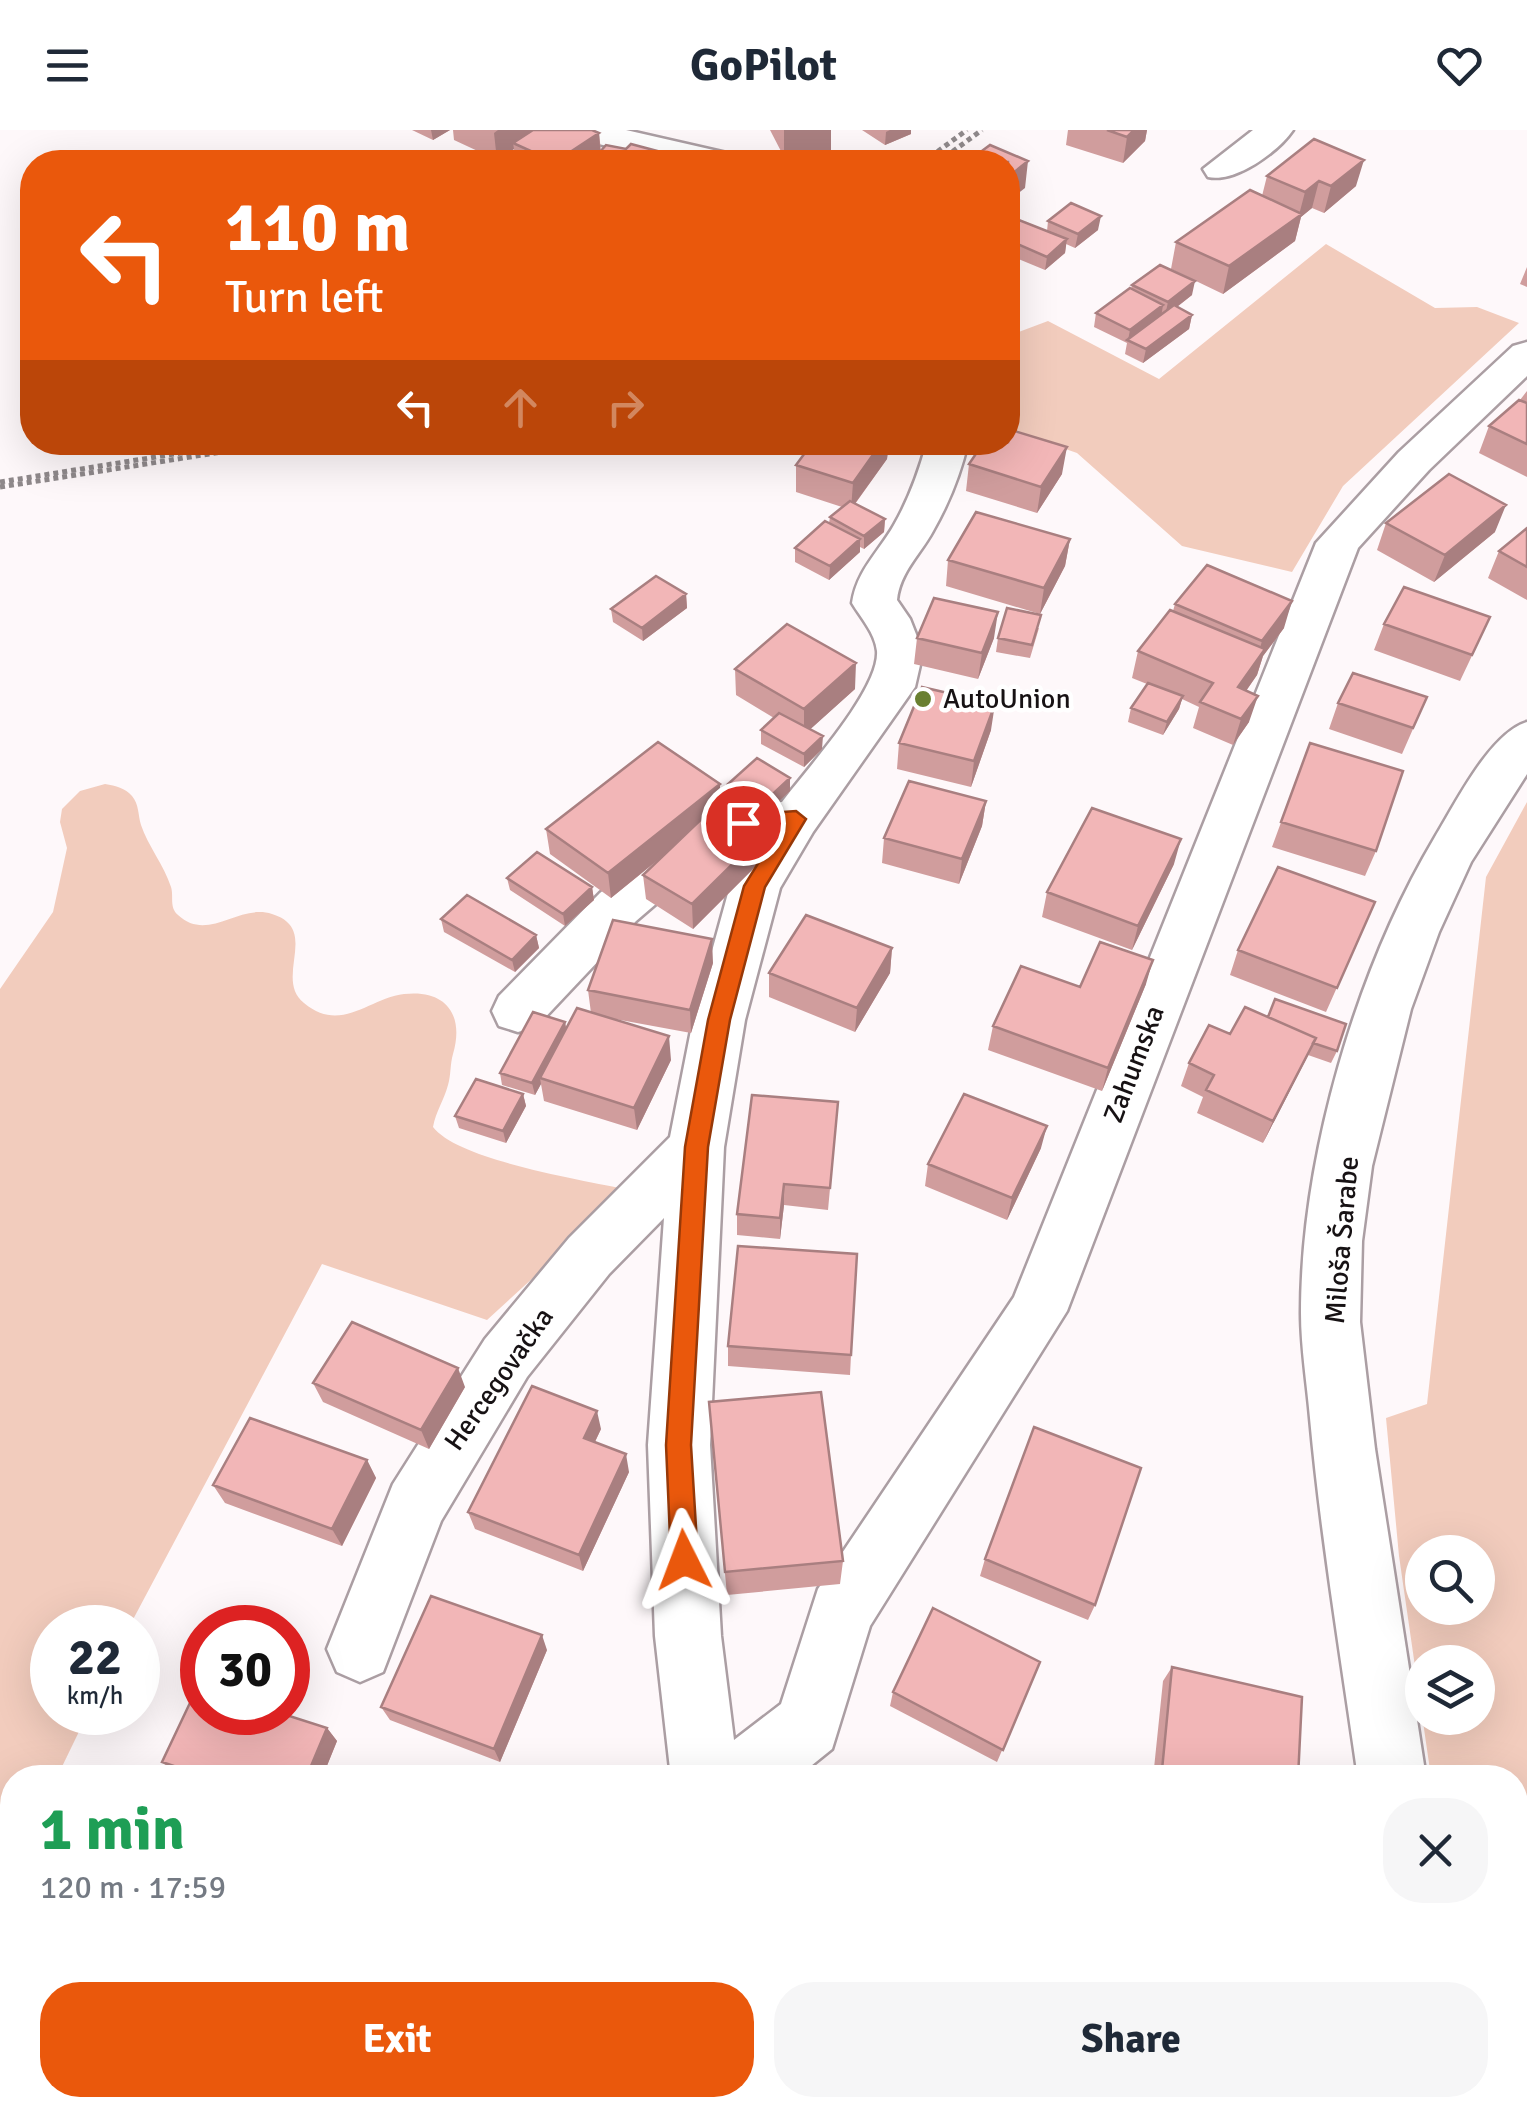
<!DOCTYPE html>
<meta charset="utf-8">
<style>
:root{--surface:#fff;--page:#f6f6f7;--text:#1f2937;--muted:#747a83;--accent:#ea580c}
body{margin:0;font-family:Signika,sans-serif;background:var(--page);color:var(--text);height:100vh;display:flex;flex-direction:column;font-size:38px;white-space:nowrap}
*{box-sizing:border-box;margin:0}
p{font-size:32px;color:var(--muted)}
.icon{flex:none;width:55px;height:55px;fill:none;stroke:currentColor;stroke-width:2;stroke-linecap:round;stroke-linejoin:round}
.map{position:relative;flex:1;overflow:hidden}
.drawer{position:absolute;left:0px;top:1635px;width:1528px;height:352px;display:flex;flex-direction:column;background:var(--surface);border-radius:40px 40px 0 0;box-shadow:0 10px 40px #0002}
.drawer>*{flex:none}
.banner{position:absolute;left:20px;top:20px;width:1000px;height:305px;border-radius:40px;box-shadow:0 10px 40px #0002;background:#ea580c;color:#fff;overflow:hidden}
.tools{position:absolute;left:1405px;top:1405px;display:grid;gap:20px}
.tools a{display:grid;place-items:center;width:90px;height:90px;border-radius:50%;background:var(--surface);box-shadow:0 10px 40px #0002;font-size:50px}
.speed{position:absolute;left:30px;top:1475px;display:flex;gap:20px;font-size:50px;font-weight:700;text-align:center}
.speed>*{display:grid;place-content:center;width:130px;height:130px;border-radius:50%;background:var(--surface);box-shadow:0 10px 40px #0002;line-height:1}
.speed small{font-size:25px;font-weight:400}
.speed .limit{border:15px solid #d22;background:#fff;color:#111}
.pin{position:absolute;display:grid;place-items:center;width:85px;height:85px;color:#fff;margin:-42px;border:5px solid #fff;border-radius:50%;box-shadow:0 2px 10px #0007}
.me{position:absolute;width:110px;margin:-55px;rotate:357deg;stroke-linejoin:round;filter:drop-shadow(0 0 8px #0008)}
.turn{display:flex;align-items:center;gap:35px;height:210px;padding:0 40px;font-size:45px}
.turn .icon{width:130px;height:130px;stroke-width:2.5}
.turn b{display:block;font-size:70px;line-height:85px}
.lanes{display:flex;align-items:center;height:95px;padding:0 40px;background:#0003;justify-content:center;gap:50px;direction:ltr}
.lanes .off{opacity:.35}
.round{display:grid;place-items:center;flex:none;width:105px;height:105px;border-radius:40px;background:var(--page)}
.overview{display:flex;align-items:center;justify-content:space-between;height:170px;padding:0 40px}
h1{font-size:60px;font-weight:700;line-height:75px;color:#1e9e55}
.button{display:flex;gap:20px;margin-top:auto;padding:20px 40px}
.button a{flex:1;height:115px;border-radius:40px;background:var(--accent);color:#fff;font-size:40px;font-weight:700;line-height:115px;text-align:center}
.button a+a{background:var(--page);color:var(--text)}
header{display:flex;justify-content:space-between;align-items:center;height:130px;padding:0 40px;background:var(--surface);font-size:45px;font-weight:700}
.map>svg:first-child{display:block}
.green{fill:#f2ccbd;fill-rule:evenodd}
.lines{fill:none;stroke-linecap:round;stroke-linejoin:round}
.minor-casing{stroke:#ab9ea3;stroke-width:5}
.path{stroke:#8f898b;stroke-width:5;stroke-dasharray:5 4;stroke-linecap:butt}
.minor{fill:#fff;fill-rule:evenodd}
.wall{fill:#d09d9d}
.shaded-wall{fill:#a97f80}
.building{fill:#f2b6b7;stroke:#a97f80;stroke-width:2.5}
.route{fill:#ea580c;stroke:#983908;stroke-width:2.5}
.poi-dot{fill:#6a8031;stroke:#fff;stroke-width:4}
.labels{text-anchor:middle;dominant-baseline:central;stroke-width:9;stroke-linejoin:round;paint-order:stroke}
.poi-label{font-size:28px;fill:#171214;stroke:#fff;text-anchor:start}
.street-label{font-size:28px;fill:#171214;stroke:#fff}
</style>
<header><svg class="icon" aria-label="menu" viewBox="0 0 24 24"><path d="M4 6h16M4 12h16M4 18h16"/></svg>GoPilot<svg class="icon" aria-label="heart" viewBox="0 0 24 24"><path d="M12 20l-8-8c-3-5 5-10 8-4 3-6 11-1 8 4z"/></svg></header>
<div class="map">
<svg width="1527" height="1986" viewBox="0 0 1527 1986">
<rect width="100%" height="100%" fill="#fef8fa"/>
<path class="green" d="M1326 114 1435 178 1477 177 1519 193 1343 356 1292 442 1182 416 1077 323 1008 299V206L1048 191 1159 249Z
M105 654C116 656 125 658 132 666 139 674 138 685 141 695 148 716 164 735 171 757 174 767 169 777 178 785 208 813 239 773 272 784 321 799 273 848 304 873 341 904 369 868 404 864 448 859 464 887 453 924 450 934 451 945 448 955 444 970 436 981 433 997 459 1031 585 1050 629 1060L487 1190 322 1134 129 1497 52 1498V1582L88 1583 57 1647 12 1648V1743L0 1769V859L53 782 67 718 60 692 62 679 80 661Z
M1527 672V1986H1505L1502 1975H1515V1648L1431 1647 1399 1426 1386 1288 1427 1274 1486 747ZM1478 1422V1478H1422V1422ZM1478 1532V1588H1422V1532Z"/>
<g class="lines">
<defs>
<path id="minor" d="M564 0H626L731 24 736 32H675L569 7Z
M1253 0H1293C1278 22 1235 53 1208 47L1203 39Z
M1527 212V246L1429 340 1358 418 1067 1181 870 1496 832 1619 796 1648H671L655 1506 648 1315 664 1088 609 1144 527 1247 441 1391 383 1542 360 1552 337 1542 327 1519 393 1354 485 1209 569 1108 670 1007 693 890 730 756 757 710 728 712 636 791 537 896 518 902 499 896 492 881 499 866 600 763 699 682 716 677 782 672C806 640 880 559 877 521 875 503 861 488 852 473 857 440 878 423 894 395 909 369 919 341 927 312H968C961 343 949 373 933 401 920 425 900 442 897 470L910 489 923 522 915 557 813 702 780 758 745 890 724 1017 710 1315 721 1506 734 1610 781 1574 818 1459 1014 1167 1316 413 1399 322 1513 216Z
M1527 592V644L1471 732 1439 802 1411 879 1372 1036 1362 1111 1360 1192 1375 1319 1426 1648H1358C1341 1528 1321 1408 1310 1288 1307 1253 1301 1218 1301 1183 1301 1028 1356 840 1435 707 1455 674 1490 603 1527 592Z
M506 1975H580L577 1986H501Z
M728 1975H802L806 1986H730Z
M1411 1975H1485L1488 1986H1412Z"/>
</defs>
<use href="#minor" class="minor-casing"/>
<path class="path" d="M923 32 967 0
M938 32 982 0
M0 352 249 312
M0 357 285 312"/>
<use href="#minor" class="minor"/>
</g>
<path class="wall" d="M412 0H450L433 10Z
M453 0H592L599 3 601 21 662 32H515L514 19 497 30 454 10Z
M770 0H831V20L784 27Z
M862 0H911V4L885 15Z
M1068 0H1147L1145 11 1123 33 1066 15Z
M1314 9 1356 56 1324 83 1312 78 1301 87 1295 111 1223 164 1171 139 1176 112 1262 66 1267 46Z
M1048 91 1098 100 1075 118 1066 114 1065 123 1045 140 1011 126 1010 139 1008 141V94L1047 101Z
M1527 137V157L1520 154Z
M1132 155 1192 165 1177 177 1192 185 1189 199 1143 233 1125 224 1127 213 1094 197 1096 183 1131 159Z
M1527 261V347L1479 323 1489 296 1520 270Z
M813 312H889L887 329 855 374 885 389 884 402 864 419 860 417V422L829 450 795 432V418L829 393 830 387 842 377 796 362V335Z
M969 334 1062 344 1037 383 966 361Z
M1386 393 1495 402 1434 452 1377 420Z
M1527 398V470L1488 448 1499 421Z
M1070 409 1065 436 1040 484 946 456 948 430Z
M686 464 687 478 643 511 613 492 611 479Z
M1175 474 1284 498 1263 526 1257 545 1246 561 1249 592 1233 615 1193 598 1199 577 1182 569 1179 579 1163 605 1128 592 1131 578 1147 554 1132 548 1138 521 1173 481Z
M1384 494 1478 513 1460 551 1374 520Z
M1039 498 1030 528 996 522 998 508Z
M917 508H994L978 549 914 534Z
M735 539 855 559 810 599 822 619 804 637 761 614V600L774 588 736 565Z
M1427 567 1402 624 1329 599 1338 573Z
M991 600 971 657 897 639 899 613Z
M1310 613 1376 721 1365 746 1272 717Z
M790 648V661L762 687 729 667 728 654Z
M986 671 982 696 959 754 882 733 884 708Z
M720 679 719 680 762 705V730L693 799 646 769 643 745 663 726 611 768 550 724 546 699Z
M1174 734 1132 820 1042 787 1047 762Z
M507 748 592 757 594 770 565 796 510 760Z
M1375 772 1326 882 1230 845 1238 820Z
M441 789 536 805 539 818 515 842 444 802Z
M892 818 890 843 855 902 769 867V843Z
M713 833 691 903 604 887 671 930 637 1000 544 971 541 954 535 965 502 955 500 943 565 892 566 898 591 883 588 860Z
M1146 854 1102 961 988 920 993 896 1080 857Z
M1245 877 1337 921 1331 933 1308 925 1263 1013 1197 983 1203 967 1181 956 1189 933 1230 904Z
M523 964 526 976 506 1013 459 998 455 986Z
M838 972 828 1080 784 1075 780 1109 737 1105V1084Z
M1041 1018 1007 1090 925 1056 928 1034Z
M728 1216 851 1225 850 1245 728 1236Z
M313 1253 465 1257 429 1319 323 1272Z
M709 1272 843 1431 840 1454 727 1465Z
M601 1299 595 1312 629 1342 583 1441 475 1399 468 1382Z
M367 1330 376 1348 342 1416 225 1373 213 1355Z
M985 1429 1095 1475 1088 1490 980 1446Z
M547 1520 500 1632 390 1590 381 1577Z
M1040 1532 997 1632 890 1576 893 1562Z
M1172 1537 1298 1648H1153L1163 1551Z
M327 1598 337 1611 322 1648H186L177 1645 162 1632Z
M1162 1975H1347L1351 1986H1165Z"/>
<path class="shaded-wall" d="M431 0H450L433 10Z
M498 0H535L513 13 514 19 497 30 494 3Z
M784 0H831V20L784 27Z
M890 0H911V4L885 15 886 2Z
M1134 0H1147L1145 11 1123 33 1127 7Z
M599 3 601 30 597 32H555Z
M661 22 662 32H652Z
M1364 30 1356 56 1324 83 1331 56Z
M1028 31 1025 58 1008 71V47Z
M1319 51 1312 78 1301 87 1295 111 1223 164 1229 136 1299 85 1305 62Z
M1101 86 1098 100 1075 118 1078 104Z
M1067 109 1065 123 1045 140 1047 127Z
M1011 125 1010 139 1008 141V129Z
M1195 151 1192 165 1165 186 1168 172Z
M1163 175 1161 188 1128 210 1130 200Z
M1192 185 1189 199 1143 233 1146 219Z
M882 312H889L887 329 851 379 853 353Z
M1067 317 1062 344 1037 383 1041 357Z
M1506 375 1495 402 1434 452 1445 425Z
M885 389 884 402 864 419V406Z
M860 409V422L829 450 830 436Z
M1070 409 1065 436 1040 484 1044 458Z
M686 464 687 478 643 511 642 498Z
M1292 471 1284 498 1263 526 1257 545 1230 584 1238 557 1256 532 1262 511Z
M998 482 994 508 978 549 982 523Z
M856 533 855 559 804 605V579Z
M1183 566 1179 579 1163 605 1167 592Z
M1258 566 1249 592 1233 615 1241 589Z
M995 574 991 600 971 657 974 631Z
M823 606 822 619 804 637V624Z
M790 648V661L762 687V674Z
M720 654V679L611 768 608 743Z
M986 671 982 696 959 754 962 729Z
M762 705V730L693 799 692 774Z
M1181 709 1174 734 1132 820 1138 796Z
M592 757 594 770 565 796 563 784Z
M536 805 539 818 515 842 512 830Z
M712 809 713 833 691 903 690 880Z
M892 818 890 843 855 902 857 878Z
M1153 830 1146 854 1102 961 1108 938Z
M565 892 567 904 540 948 541 954 535 965 532 953Z
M669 906 671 930 637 1000 634 978Z
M1316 908 1305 931 1263 1013 1273 991Z
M523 964 526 976 506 1013 503 1001Z
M1047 996 1041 1018 1007 1090 1012 1068Z
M784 1054V1075L780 1109V1088Z
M458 1238 465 1257 429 1319 421 1300Z
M597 1281 601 1299 588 1326 584 1308Z
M626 1324 629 1342 583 1441 579 1425Z
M367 1330 376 1348 342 1416 332 1399Z
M542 1505 547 1520 500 1632 494 1619Z
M327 1598 337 1611 322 1648H306Z"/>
<path class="building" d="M533 0H592L599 3 555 32 513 13Z
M1107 0H1134L1127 7Z
M1314 9 1364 30 1331 56 1319 51 1305 62 1267 46Z
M631 14 661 22 652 32H591L606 15 626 19Z
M990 15 1028 31 1008 47V32H967Z
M1250 60 1302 84 1229 136 1176 112Z
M1071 73 1101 86 1078 104 1048 91Z
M1014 88 1067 109 1047 127 1008 110V94Z
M1160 135 1195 151 1168 172 1132 155Z
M1130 158 1163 175 1130 200 1096 183Z
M1174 175 1192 185 1146 219 1127 210Z
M1519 270 1527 273V314L1489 296Z
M1008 299 1067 317 1041 357 969 334 984 312H1008Z
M813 312H882L853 353 796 335Z
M1449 344 1506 375 1445 425 1386 393Z
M850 371 885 389 864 406 830 387Z
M976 382 1070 409 1044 458 948 430Z
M825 391 860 409 830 436 795 418Z
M1527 398V437L1499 421Z
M1207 435 1292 471 1262 511 1175 474Z
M656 446 686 464 642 498 611 479Z
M1404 457 1490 487 1472 525 1384 494Z
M934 468 998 482 982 523 917 508Z
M1007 478 1041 485 1032 515 998 508Z
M1170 480 1265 519 1238 557 1258 566 1241 589 1200 572 1213 553 1138 521Z
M787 494 856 533 804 579 735 539Z
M1353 543 1427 567 1413 598 1338 573Z
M1148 553 1183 566 1167 592 1131 578Z
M922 557 995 574 974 631 899 613Z
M779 583 823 606 804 624 761 600Z
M658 612 720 654 608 743 546 699Z
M1310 613 1403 641 1376 721 1281 692Z
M757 628 790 648 762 674 728 654Z
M909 651 986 671 962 729 884 708Z
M714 677 762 705 692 774 643 745Z
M1092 678 1181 709 1138 796 1047 762Z
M537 722 592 757 563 784 507 748Z
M1278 737 1375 772 1337 858 1238 820Z
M467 765 536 805 512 830 441 789Z
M806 785 892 818 857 878 769 843Z
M613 790 712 809 690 880 588 860Z
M1100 812 1153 830 1108 938 993 896 1021 836 1080 857Z
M1275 869 1346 894 1337 921 1313 913 1316 908 1268 887Z
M1245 877 1316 908 1273 991 1206 960 1214 945 1189 933 1209 895 1230 904Z
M577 878 669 906 634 978 540 948Z
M533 882 565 892 532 953 500 943Z
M476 949 523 964 503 1001 455 986Z
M964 964 1047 996 1012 1068 928 1034Z
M752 965 838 972 830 1058 784 1054 780 1088 737 1084Z
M738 1116 857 1124 851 1225 728 1216Z
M352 1192 458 1238 421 1300 313 1253Z
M532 1256 597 1281 584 1308 626 1324 579 1425 468 1382Z
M821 1262 843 1431 725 1442 709 1272Z
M250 1288 367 1330 332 1399 213 1355Z
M1034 1297 1141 1338 1095 1475 985 1429Z
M431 1466 542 1505 494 1619 381 1577Z
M933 1478 1040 1532 1003 1620 893 1562Z
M1172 1537 1302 1567 1298 1648H1192L1162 1640Z
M197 1558 202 1560V1582H277L327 1598 306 1648H209L162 1632Z
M1180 1975H1347L1351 1986H1183Z"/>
<path class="route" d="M796 681 806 689 765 757 730 890 708 1017 691 1315 698 1430 694 1439 684 1443 675 1439 671 1430 666 1315 685 1017 708 890 744 756 780 698 743 700 733 693 743 685Z"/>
<circle class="poi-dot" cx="923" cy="569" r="10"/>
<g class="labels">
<g class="poi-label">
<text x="943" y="569">AutoUnion</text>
</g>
<g class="street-label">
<text transform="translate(1134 934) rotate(-69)">Zahumska</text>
<text transform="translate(1342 1110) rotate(-85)">Miloša Šarabe</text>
<text transform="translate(499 1249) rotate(-55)">Hercegovačka</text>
</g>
</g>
</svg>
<div class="tools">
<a><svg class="icon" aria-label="search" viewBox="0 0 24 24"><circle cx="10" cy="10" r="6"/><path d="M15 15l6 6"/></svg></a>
<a><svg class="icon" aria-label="layers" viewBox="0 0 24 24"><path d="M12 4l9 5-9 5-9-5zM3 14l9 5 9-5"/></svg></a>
</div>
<div class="speed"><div>22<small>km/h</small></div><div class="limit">30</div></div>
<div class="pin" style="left:743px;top:693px;background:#d93025"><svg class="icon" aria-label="arrive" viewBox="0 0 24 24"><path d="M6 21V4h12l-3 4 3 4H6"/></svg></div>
<svg class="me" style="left:684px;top:1430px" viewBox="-20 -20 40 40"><path d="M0-17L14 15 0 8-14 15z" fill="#ea580c" stroke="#fff" stroke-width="4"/></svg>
<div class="banner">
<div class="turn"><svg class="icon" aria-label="left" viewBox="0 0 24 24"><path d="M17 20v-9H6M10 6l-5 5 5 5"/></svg><div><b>110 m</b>Turn left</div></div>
<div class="lanes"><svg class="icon" aria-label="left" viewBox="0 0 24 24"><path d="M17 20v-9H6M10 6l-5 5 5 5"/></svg><svg class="icon off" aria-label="ahead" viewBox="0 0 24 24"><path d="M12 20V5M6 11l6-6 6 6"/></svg><svg class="icon off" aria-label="right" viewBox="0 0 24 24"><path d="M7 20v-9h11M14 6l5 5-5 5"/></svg></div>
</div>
<section class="drawer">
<div class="overview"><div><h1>1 min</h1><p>120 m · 17:59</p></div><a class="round"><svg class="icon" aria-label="close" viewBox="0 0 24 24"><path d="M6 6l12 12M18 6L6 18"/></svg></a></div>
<div class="button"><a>Exit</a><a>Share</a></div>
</section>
</div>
